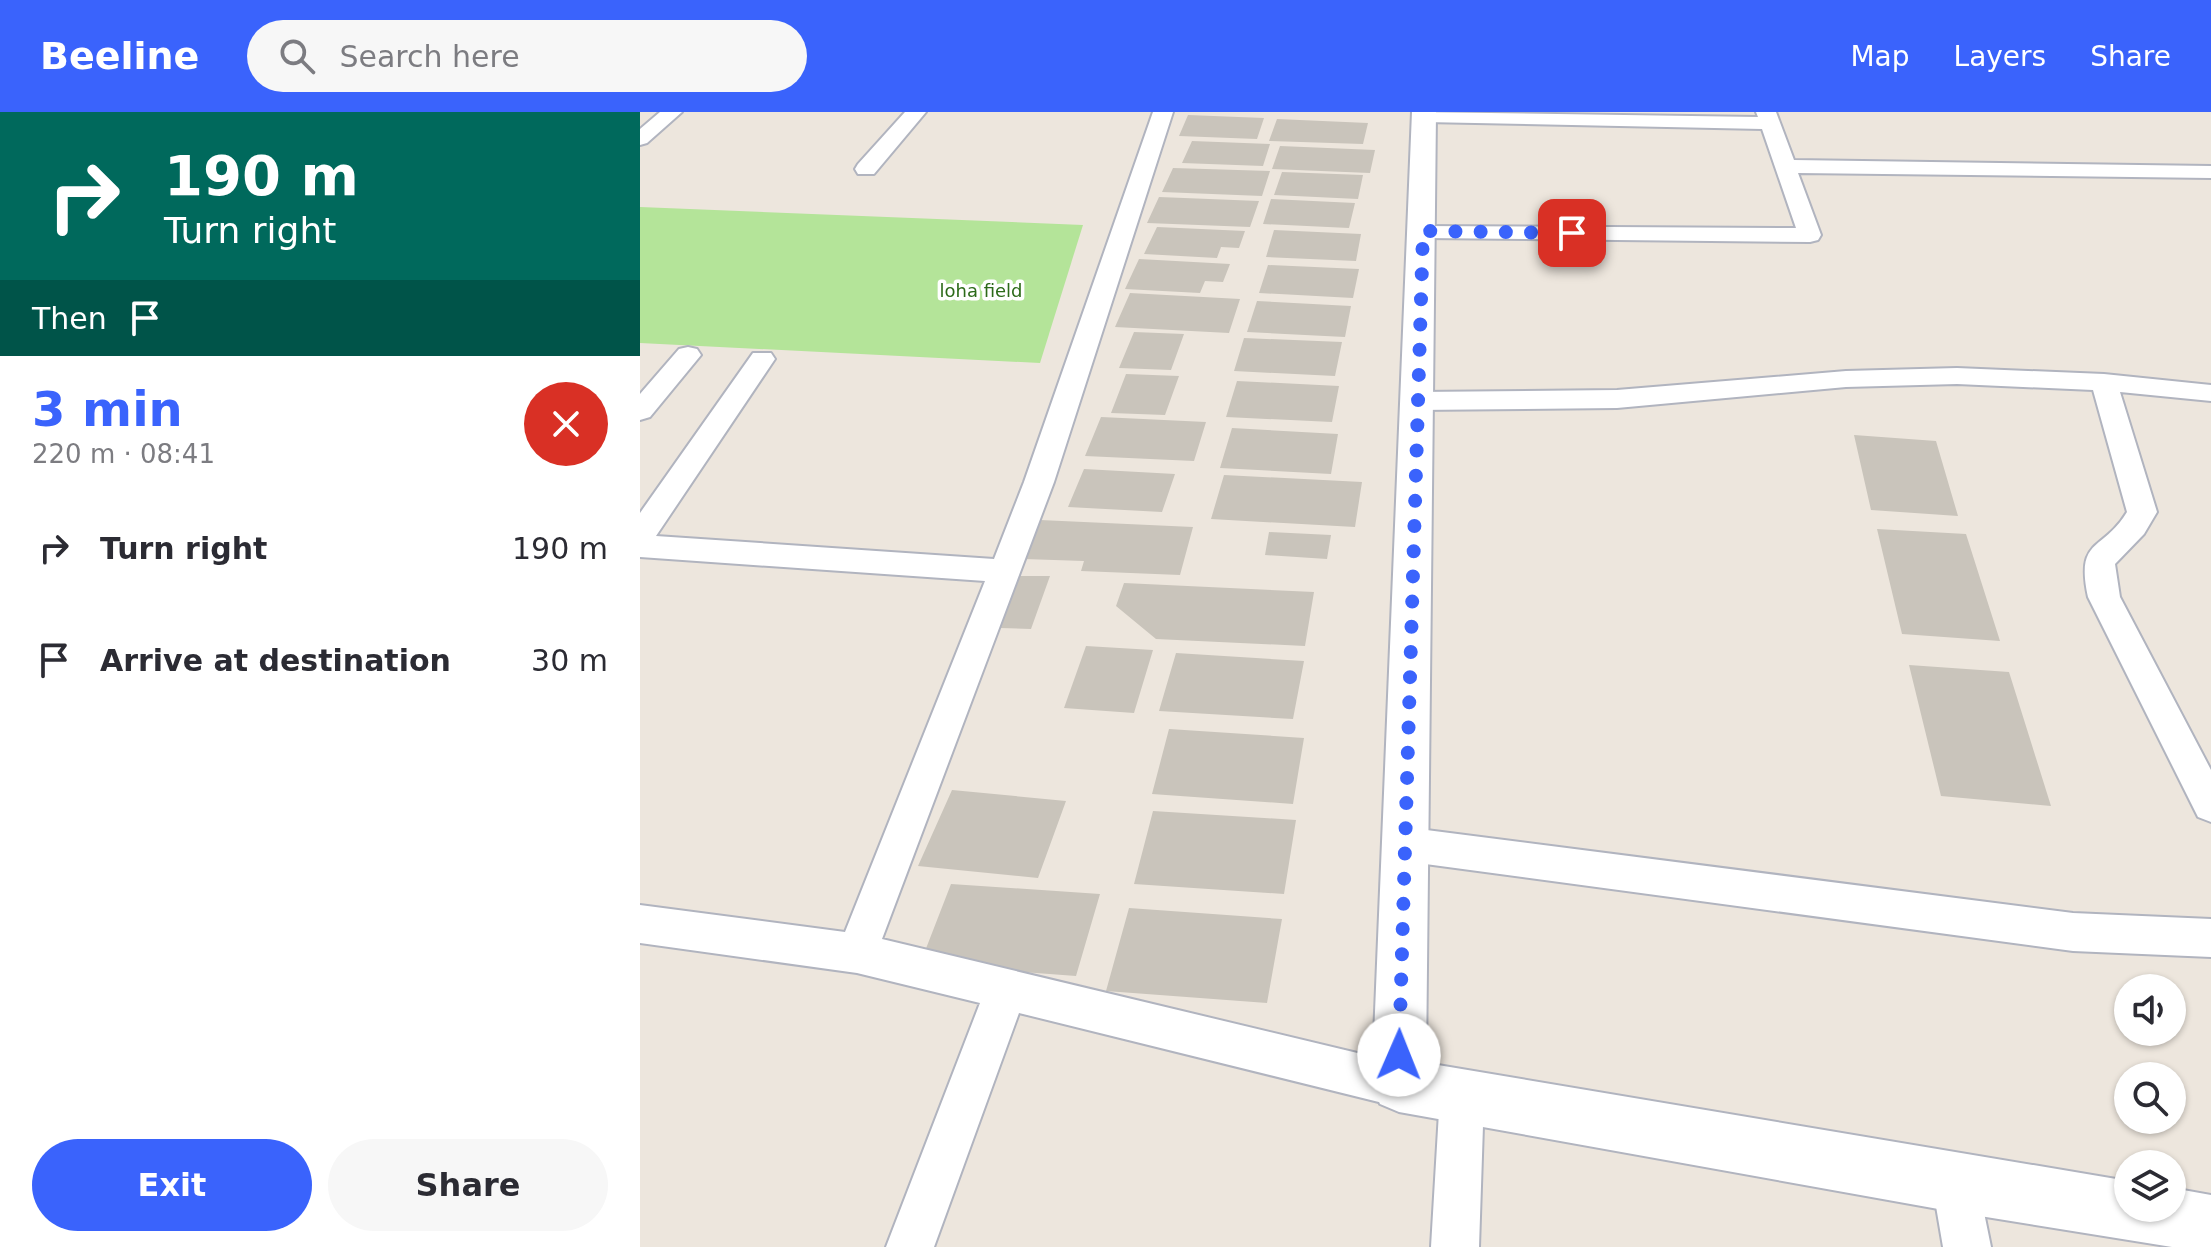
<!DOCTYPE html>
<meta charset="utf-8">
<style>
:root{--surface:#fff;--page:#f7f7f7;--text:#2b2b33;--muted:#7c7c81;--accent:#3a63fc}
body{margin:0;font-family:"DejaVu Sans",sans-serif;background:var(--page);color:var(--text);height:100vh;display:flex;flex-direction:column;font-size:30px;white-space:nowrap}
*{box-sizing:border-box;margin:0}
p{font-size:26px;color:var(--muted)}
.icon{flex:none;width:44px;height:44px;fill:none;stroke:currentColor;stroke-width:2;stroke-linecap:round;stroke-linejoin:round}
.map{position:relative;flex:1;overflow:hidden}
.side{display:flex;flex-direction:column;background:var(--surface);width:640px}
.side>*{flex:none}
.top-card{background:#00695c;color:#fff;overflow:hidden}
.tools{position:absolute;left:1474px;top:862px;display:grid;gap:16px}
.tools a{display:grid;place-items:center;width:72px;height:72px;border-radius:50%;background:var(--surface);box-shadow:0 2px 6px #0004;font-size:40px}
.pin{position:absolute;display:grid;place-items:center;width:68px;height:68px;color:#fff;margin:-34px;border-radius:16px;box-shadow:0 4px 12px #0006}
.me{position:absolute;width:88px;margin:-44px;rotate:1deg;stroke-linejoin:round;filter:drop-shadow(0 0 6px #0008)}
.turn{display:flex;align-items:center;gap:28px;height:168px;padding:0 32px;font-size:36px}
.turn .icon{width:104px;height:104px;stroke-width:2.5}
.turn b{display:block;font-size:56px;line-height:68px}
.then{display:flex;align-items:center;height:76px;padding:0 32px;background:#0003;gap:16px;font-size:30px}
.round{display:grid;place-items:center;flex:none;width:84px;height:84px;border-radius:42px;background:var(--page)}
.summary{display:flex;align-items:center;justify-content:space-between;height:136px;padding:0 32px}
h1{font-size:48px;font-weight:600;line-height:60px;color:var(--accent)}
.cta{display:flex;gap:16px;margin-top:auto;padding:16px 32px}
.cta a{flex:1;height:92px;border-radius:48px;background:var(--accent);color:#fff;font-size:32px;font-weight:600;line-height:92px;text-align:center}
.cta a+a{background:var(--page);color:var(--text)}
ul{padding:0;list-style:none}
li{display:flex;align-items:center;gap:24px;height:112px;padding:0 32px}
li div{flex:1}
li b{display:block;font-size:30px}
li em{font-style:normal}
header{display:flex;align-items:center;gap:48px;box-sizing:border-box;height:112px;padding:0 40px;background:var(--accent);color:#fff}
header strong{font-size:38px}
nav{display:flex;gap:44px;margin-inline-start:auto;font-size:28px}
.search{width:560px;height:72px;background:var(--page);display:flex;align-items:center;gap:20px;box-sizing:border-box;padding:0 28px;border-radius:44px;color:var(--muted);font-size:30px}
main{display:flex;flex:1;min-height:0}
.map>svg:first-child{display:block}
.green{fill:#b4e499}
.building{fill:#c9c4bb}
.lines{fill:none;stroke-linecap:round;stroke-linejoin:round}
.minor-casing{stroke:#b1b4bf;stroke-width:4}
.tertiary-casing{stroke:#b1b4bf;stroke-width:4}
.minor{fill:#fff;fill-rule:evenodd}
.tertiary{fill:#fff;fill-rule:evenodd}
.route{stroke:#3a63fc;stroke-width:14;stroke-dasharray:0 25.2}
.labels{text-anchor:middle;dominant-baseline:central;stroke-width:7;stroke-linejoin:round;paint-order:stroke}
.far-park-label{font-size:18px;fill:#2c6a19;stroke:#fff}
</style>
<header>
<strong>Beeline</strong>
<div class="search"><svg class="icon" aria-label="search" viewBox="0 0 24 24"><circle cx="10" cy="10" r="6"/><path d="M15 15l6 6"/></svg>Search here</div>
<nav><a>Map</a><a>Layers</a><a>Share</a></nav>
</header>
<main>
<section class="side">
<div class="top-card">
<div class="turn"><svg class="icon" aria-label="right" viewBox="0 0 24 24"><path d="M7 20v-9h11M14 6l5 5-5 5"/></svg><div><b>190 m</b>Turn right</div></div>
<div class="then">Then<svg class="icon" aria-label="arrive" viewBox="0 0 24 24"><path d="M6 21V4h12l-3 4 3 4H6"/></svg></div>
</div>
<div class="summary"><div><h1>3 min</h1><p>220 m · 08:41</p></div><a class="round" style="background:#d93025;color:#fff"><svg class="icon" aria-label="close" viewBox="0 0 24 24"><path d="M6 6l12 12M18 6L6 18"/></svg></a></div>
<ul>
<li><svg class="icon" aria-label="right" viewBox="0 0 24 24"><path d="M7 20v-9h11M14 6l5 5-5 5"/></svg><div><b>Turn right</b></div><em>190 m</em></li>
<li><svg class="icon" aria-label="arrive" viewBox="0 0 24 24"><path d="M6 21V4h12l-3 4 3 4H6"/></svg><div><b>Arrive at destination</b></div><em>30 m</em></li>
</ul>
<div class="cta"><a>Exit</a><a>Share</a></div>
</section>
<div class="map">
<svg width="1571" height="1135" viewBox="0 0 1571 1135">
<rect width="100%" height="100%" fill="#ede6dd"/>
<path class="green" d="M0 95 443 113 400 251 0 231Z"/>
<path class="building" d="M548 3 624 6 617 27 539 24Z
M637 7 728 11 723 32 629 29Z
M552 29 630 32 623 54 542 51Z
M640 34 735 38 730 61 632 57Z
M533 56 630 59 622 84 522 80Z
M642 60 723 63 718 87 634 83Z
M519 85 619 89 610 115 507 111Z
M631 87 715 91 709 116 623 112Z
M517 115 605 119 599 136 581 135 577 146 504 142Z
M634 118 721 122 716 149 626 145Z
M499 147 590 152 583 170 565 169 560 181 485 177Z
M628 153 719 157 713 186 619 181Z
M490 181 600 187 589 221 475 215Z
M617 189 711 194 705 225 607 220Z
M494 220 544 222 531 258 479 256Z
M604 226 702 230 695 264 594 259Z
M486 262 539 264 525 303 471 301Z
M597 269 699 274 692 310 586 305Z
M461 305 566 310 554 349 445 344Z
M592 316 698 322 691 362 580 356Z
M1214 323 1296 329 1318 404 1231 398Z
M444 357 535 362 522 400 428 395Z
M584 363 722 370 715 415 571 407Z
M400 408 553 415 540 463 441 459 444 449 384 447Z
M1237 417 1326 422 1360 529 1262 522Z
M629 420 691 423 687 447 625 443Z
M380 464H410L391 517 360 516Z
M484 471 674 480 665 534 516 527 476 494Z
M446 534 513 538 494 601 424 596Z
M536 541 664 549 653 607 519 599Z
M1269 553 1369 560 1411 694 1301 684Z
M529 617 664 626 653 692 512 682Z
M312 678 426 689 398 766 278 754Z
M513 699 656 708 644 782 494 772Z
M311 772 460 782 436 864 280 852Z
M489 796 642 807 627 891 466 879Z"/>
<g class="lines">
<defs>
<path id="minor" d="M20 0H42L7 31 0 33V17Z
M265 0H286L234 62H218L215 57 218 52Z
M513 0H533L414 370 242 827 759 951 775 957 781 973 775 989 759 995 379 901 294 1135H246L340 891 217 861 0 831V793L205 820 345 469 0 445V401L113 241H131L135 247 16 424 354 447 384 370Z
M777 0 1118 5 1116 0H1136L1154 48 1571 54V66L1158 61 1181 123 1178 128 1170 130 783 126 775 124 772 119 775 114 1156 116 1122 17 784 10 777 8 774 4Z
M48 235 57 237 61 243 10 305 0 308V282L39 237Z
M1317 256 1464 262 1571 273V289L1480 280 1517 400 1504 422 1475 452 1480 485 1571 658V710L1558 705 1448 485C1435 425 1463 440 1487 400L1453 278 1317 272 1206 275 977 296 777 298 767 295 763 289 767 283 777 280 977 278 1206 259Z
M763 715 1433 801 1571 807V845L1433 839 763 749 750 744 744 732 750 720Z
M822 961 838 967 844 983 839 1135H791L800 983 806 967Z
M1315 1048 1331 1055 1338 1071 1351 1135H1303L1292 1071 1299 1055Z"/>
<path id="tertiary" d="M772 0H796L786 951 1488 1069V1096H1532V1076L1571 1083V1135H1532L1315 1100 759 1000 740 992 732 973Z"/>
</defs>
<use href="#minor" class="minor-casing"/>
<use href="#tertiary" class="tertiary-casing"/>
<use href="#minor" class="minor"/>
<use href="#tertiary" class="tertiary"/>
</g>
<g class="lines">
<path class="route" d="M759 943 783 119 932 121"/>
</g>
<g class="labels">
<g class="far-park-label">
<text x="341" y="178">loha field</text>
</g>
</g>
</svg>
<div class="tools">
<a><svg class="icon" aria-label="sound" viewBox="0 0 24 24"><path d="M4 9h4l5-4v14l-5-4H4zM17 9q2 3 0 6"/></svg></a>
<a><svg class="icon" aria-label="search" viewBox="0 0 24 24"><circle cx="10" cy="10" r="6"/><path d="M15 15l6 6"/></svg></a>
<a><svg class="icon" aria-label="layers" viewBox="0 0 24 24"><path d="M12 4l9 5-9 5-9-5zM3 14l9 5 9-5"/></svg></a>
</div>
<div class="pin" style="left:932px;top:121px;background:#d93025"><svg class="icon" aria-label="arrive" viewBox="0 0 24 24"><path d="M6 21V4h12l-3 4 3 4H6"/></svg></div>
<svg class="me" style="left:759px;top:943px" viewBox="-20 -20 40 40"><circle r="19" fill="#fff"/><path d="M0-13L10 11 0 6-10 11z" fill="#3a63fc"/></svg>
</div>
</main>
